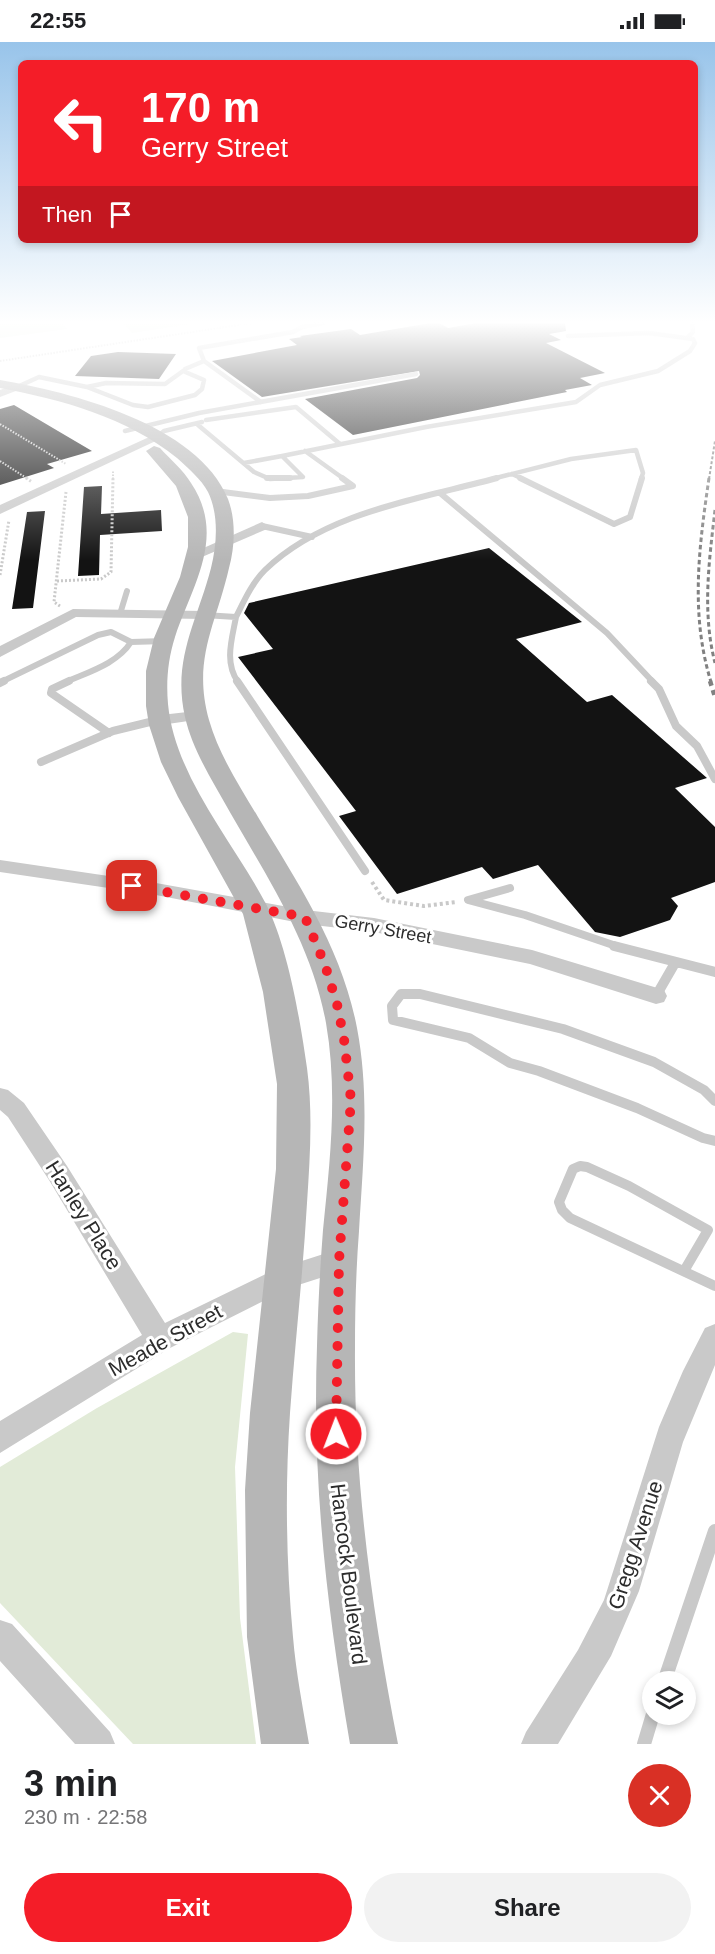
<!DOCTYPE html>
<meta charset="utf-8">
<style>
:root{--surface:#fff;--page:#f2f2f2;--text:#202124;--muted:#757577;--accent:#f41d28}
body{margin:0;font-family:Helvetica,sans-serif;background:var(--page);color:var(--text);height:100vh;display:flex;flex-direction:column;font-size:22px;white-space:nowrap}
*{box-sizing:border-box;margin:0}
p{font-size:20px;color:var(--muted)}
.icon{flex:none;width:33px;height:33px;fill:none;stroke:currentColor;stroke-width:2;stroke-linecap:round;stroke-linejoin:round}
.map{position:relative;height:1702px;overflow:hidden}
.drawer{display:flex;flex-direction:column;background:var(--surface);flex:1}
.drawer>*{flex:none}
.top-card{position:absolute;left:18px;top:18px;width:680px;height:183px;border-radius:9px;box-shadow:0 3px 9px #0003;background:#f41d28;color:#fff;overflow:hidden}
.buttons{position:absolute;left:642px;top:1629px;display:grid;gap:12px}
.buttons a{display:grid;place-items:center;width:54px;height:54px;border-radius:50%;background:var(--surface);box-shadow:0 3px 9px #0003;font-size:30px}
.pin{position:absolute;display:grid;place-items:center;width:51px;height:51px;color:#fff;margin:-26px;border-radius:12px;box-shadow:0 3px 9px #0006}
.me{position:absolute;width:66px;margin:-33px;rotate:359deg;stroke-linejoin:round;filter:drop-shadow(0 0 4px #0008)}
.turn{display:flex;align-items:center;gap:21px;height:126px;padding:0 24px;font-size:27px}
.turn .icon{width:78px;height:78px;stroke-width:2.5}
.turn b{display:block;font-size:42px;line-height:51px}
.then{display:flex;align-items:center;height:57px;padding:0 24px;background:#0003;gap:12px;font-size:22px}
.round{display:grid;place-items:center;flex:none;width:63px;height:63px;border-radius:32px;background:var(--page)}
.overview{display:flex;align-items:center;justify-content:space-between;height:102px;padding:0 24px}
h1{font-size:36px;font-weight:600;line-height:45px}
.cta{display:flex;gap:12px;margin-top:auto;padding:12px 24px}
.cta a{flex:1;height:69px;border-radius:36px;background:var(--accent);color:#fff;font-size:24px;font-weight:600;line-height:69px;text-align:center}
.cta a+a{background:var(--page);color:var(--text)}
.status{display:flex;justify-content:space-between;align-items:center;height:42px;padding:0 30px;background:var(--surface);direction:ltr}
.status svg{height:16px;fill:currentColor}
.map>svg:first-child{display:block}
.green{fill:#e2ebd8}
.building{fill:#131313}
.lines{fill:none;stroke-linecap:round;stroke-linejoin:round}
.path-far2{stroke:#c9c9c9;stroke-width:2;stroke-dasharray:1.5 1.5;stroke-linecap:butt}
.path-far1{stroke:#c9c9c9;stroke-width:3;stroke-dasharray:2 2;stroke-linecap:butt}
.path{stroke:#c9c9c9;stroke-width:4;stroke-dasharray:3 3;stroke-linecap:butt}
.lane-far4{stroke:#c9c9c9;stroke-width:4.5}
.lane-far3{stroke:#c9c9c9;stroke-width:6}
.lane-far2{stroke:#c9c9c9;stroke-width:8}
.lane-far1{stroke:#c9c9c9;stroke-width:10}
.lane{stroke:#c9c9c9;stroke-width:14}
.street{fill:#c9c9c9;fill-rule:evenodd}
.secondary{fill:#b6b6b6;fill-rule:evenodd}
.rail-far2{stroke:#818181;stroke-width:2;stroke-dasharray:3 2;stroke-linecap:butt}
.rail-far1{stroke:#818181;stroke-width:3;stroke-dasharray:4.5 3;stroke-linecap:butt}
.rail{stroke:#818181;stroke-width:4.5;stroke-dasharray:5 4.5;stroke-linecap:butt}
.route{stroke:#f41d28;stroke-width:10;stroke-dasharray:0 18}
.labels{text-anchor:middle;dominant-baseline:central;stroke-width:6;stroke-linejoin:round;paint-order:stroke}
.street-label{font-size:18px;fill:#2c2c2c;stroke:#fff}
.near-street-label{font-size:21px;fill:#2c2c2c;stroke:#fff}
</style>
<div class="status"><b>22:55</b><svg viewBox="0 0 49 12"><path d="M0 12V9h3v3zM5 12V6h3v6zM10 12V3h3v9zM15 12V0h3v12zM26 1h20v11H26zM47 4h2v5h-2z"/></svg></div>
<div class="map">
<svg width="715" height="1702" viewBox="0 0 715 1702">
<rect width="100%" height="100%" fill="#fff"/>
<path class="green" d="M0 281H61L67 287 0 296Z
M123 281H198L132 291Z
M233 1290 248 1292 235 1425 240 1576 256 1702H133L0 1561V1425L97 1366Z"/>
<path class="building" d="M431 281H439L448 286 477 281H565L566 289 549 292 561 298 546 301 605 331 580 336 592 343 565 348 567 350 353 393 305 357 417 336 420 333 419 329 262 355 212 319 297 303 289 297 302 295 300 294 351 287 360 293Z
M118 310 176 312 159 337 75 334 91 314Z
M14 363 58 389 92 409 47 422 54 426 0 443V367Z
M102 444 101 472 161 468 162 489 100 493 99 533 78 534 84 445Z
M45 469 33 566 12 567 27 470Z
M489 506 582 580 516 597 587 660 612 653 707 736 675 746 715 785V840L671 856 678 864 670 878 620 895 595 890 538 823 493 837 482 825 397 852 339 774 356 769 238 615 273 607 244 571 249 561Z"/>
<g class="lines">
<path class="path-far2" d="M0 319 252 281
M0 382 66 422
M0 419 28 437
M113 437V429"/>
<path class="path-far1" d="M26 436 32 440
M0 533 9 478
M57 539 101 537 111 530 113 436
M60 564 54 560 66 450"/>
<path class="path" d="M372 840 384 858 424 864 456 860"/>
<path class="lane-far4" d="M688 295 693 290 692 281
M204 319 261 360
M185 327 204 319 199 306 293 290 302 285 323 281
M183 329 204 338 202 347 195 353 148 365 133 363 87 345 106 341 165 342Z
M17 345 39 335 87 345
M206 378 296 365 340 402
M198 383 254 430 270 437 303 435 282 414 426 385 576 360 600 343 658 329 690 309 695 301 693 297 649 291 568 294
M125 389 199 371 416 332
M158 394 164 389 202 380
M305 409 344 437
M244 421 282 414
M512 432 523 437
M492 437 571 417 636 408 643 431 641 437"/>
<path class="lane-far3" d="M267 436H290
M520 436 614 482 630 475 642 436
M215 449 270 456 308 454 353 444 342 436
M440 451 607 591 653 640
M262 484 312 495
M120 572 127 549
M204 573 236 575C244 559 252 541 265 528 325 470 420 457 497 436
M236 575C232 597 224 620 238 640
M1 640 98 593 111 590 131 600 165 599
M66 640C88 630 117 622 131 600"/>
<path class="lane-far2" d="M69 639 52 647 51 651 109 691
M237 639 365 829
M651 639 659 647 676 684 697 704 715 737
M0 641 4 639
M41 720 113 689 158 678
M510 846 468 858 525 873 619 905"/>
<path class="lane-far1" d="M614 904 715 930
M656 954 675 921
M715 1059 704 1048 654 1020 563 987 420 952H401L392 964 393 978 469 996 510 1021 539 1029 637 1066 703 1096 715 1099
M684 1229 708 1188 629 1144 587 1125 580 1124 573 1127 559 1160 562 1168 570 1176 715 1244"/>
<path class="lane" d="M664 1640 715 1489
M644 1702 653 1672"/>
<path class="street" d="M17 342 21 343V347L0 355V348Z
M158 391 162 392V396L0 472V463Z
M262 480 268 484 267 487 202 515H192L190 512Z
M73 567 204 569 211 573 204 577 76 575 0 615V604Z
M196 669 204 674 202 677 161 683 153 678 161 673Z
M0 818 156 841 305 868 374 876 532 908 664 948 667 954 664 960 656 962 530 922 374 890 305 882 156 853 0 830Z
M0 1046 8 1048 24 1061 67 1124 165 1281 274 1228 339 1207 348 1211 352 1219 348 1227 289 1246 170 1306 0 1411V1379L142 1293 49 1138 8 1075 0 1068Z
M715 1282V1323L683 1400 639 1549 611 1614 558 1702H521L526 1690 578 1608 604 1558 659 1385 683 1329 705 1286Z
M0 1578 12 1582 110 1690 115 1702H75L0 1619Z"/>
<path class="secondary" d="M0 338C70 350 198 382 228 457 236 478 235 504 229 526 216 583 192 617 209 678 219 713 240 745 258 775 299 843 342 907 357 986 370 1054 363 1121 359 1189 356 1228 355 1267 355 1306 354 1443 372 1568 398 1702H350C327 1566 312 1442 317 1304 318 1265 320 1227 323 1188 330 1119 338 1050 326 981 312 903 270 840 231 772 214 741 193 710 185 675 172 617 197 580 211 526 217 502 219 473 208 450 201 437 188 426 177 416 126 375 63 358 0 346Z
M154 404 160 406C170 417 183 428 191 441 227 495 192 543 175 595 168 617 166 639 168 662 175 735 233 799 266 862 288 906 300 977 307 1026 313 1071 310 1116 307 1161 303 1231 295 1301 290 1371 285 1445 286 1520 293 1595 296 1631 303 1666 309 1702H261L247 1595 245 1448 250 1371 276 1127 277 1042 263 950 243 872 178 755 161 720 149 683 146 664V629L154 596 180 535 188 505V475L176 444 146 409Z"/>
<path class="rail-far2" d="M709 437 715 399"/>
<path class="rail-far1" d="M709 436C699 505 690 572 711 640
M715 468C709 520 702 570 715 621"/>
<path class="rail" d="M710 639 715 655"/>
</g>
<linearGradient id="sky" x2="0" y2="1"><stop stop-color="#98c4ea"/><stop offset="0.54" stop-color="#fff"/><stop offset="1" stop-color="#fff" stop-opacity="0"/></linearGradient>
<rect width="715" height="519" fill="url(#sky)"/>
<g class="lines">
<path class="route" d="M132 844 305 875 325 923 337 962 344 997 351 1058 339 1219 336 1392"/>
</g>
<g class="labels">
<g class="street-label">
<text transform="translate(383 887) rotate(10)">Gerry Street</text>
</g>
<g class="near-street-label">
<text transform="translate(84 1173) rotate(58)">Hanley Place</text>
<text transform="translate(165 1298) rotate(-29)">Meade Street</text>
<text transform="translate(635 1503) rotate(-72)">Gregg Avenue</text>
<text transform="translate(349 1532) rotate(83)">Hancock Boulevard</text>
</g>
</g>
</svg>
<div class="buttons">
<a><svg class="icon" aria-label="layers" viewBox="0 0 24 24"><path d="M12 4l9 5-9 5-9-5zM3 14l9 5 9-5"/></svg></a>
</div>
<div class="pin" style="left:132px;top:844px;background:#d93025"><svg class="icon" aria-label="arrive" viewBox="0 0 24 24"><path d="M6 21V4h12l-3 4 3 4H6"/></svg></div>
<svg class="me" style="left:336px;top:1392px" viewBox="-20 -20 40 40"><circle r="17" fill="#f41d28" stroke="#fff" stroke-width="3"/><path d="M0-11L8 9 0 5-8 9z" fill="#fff"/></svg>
<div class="top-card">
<div class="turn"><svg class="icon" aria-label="left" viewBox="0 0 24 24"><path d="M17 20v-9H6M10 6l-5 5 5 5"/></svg><div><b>170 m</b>Gerry Street</div></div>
<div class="then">Then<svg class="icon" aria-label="arrive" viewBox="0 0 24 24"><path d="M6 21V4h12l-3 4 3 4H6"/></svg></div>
</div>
</div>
<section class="drawer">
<div class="overview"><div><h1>3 min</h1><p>230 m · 22:58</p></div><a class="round" style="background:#d93025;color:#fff"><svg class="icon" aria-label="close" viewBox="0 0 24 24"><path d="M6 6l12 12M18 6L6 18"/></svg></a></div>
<div class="cta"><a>Exit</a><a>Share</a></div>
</section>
